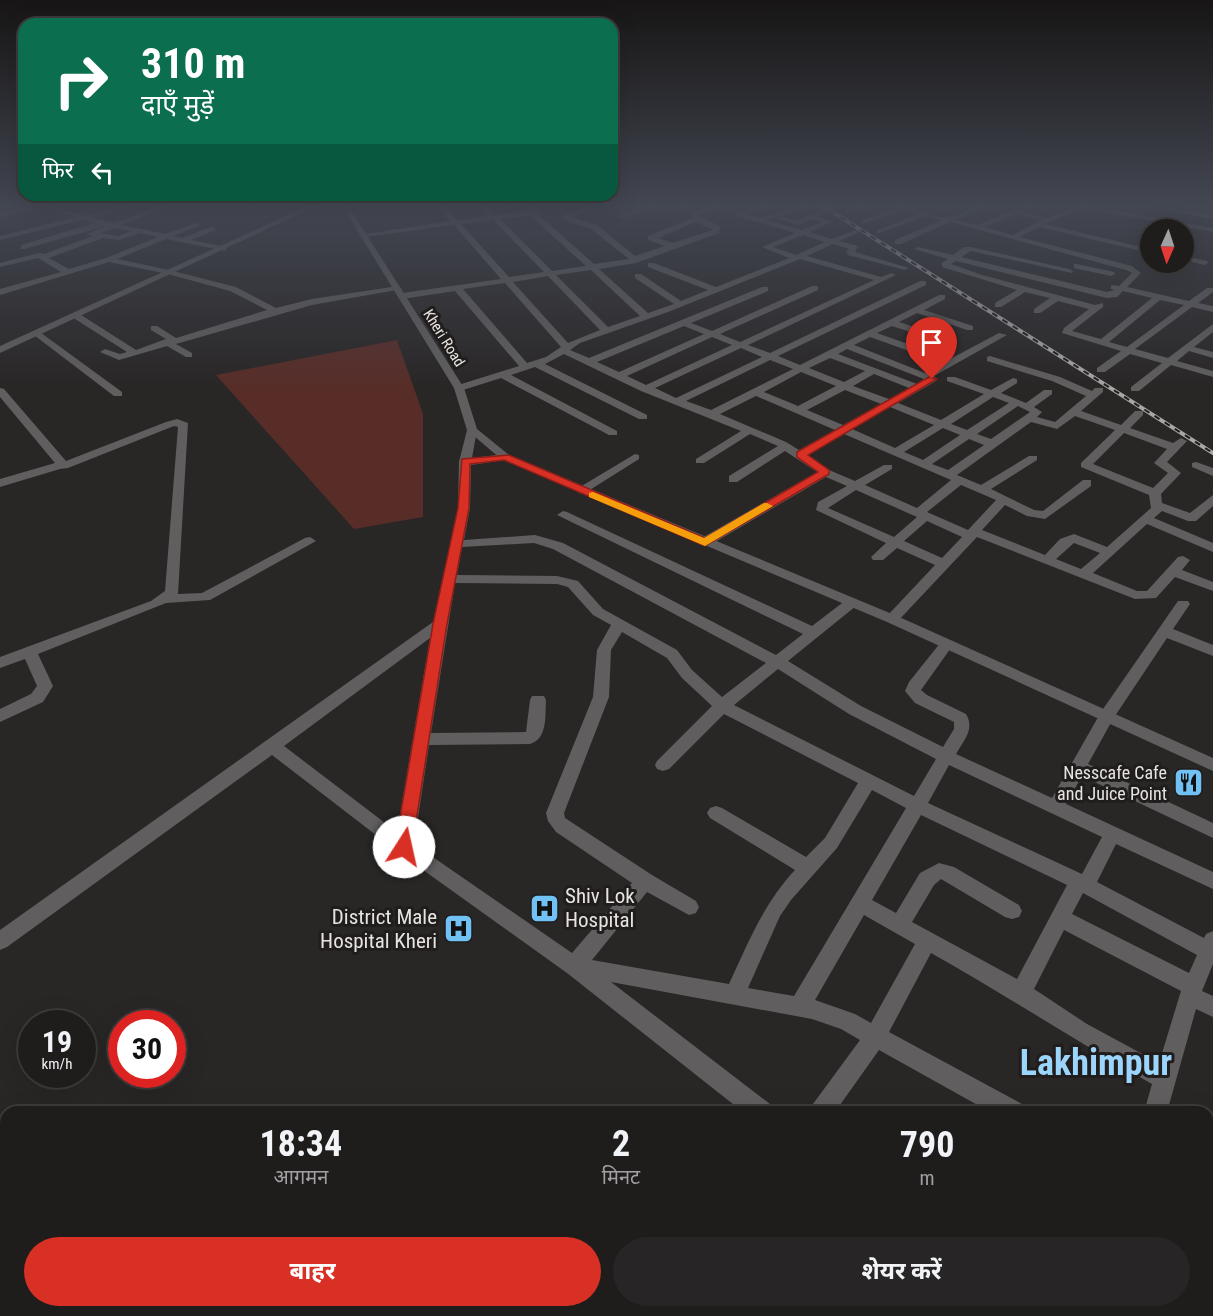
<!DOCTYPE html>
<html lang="hi">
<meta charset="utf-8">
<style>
:root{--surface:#1f1c1c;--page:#272525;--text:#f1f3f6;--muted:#a1a1a3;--line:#3c3a3b;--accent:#d93025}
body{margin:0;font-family:"Roboto Condensed","Noto Sans Devanagari",sans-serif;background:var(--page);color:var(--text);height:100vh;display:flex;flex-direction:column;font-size:22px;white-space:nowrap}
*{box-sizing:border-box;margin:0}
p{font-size:20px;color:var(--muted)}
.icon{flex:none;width:33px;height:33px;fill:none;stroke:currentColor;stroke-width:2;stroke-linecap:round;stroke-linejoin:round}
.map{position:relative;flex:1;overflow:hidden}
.drawer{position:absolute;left:0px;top:1106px;width:1214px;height:212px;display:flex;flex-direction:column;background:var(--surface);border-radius:18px 18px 0 0;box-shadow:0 6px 24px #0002,0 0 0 2px var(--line)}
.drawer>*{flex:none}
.hud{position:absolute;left:18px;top:18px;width:600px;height:183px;border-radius:18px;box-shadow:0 6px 24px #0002,0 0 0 2px var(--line);background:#0b6e4f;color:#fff;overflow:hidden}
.needle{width:39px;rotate:183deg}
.controls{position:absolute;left:1140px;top:219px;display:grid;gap:12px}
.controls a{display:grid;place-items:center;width:54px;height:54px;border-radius:50%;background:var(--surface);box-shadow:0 6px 24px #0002,0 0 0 2px var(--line);font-size:30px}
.speed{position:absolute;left:18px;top:1010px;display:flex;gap:12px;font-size:30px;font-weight:700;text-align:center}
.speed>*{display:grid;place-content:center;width:78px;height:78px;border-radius:50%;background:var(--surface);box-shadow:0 6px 24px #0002,0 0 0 2px var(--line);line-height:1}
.speed small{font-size:15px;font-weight:400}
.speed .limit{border:9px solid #d22;background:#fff;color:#111}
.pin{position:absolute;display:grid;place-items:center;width:51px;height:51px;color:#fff;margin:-62px -26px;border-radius:50% 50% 50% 0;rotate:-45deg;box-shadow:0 0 6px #0007}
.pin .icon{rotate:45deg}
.me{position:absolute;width:66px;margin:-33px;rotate:10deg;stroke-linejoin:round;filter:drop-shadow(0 0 4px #0008)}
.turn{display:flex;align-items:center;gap:21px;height:126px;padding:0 24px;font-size:27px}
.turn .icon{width:78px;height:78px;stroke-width:2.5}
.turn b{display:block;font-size:42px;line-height:51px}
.then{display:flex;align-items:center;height:57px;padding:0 24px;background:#0003;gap:12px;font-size:22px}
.eta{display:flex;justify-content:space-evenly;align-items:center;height:102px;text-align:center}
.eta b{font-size:36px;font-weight:700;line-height:42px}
.cta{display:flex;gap:12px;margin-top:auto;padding:12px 24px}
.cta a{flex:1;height:69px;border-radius:36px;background:var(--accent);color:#fff;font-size:24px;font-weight:700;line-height:69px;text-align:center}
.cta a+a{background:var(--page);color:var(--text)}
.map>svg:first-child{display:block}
.green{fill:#582d28}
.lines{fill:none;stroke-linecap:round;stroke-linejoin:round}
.minor{fill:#605e5e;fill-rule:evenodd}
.tertiary{fill:#605e5e;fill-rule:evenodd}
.rail-casing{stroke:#a9a7a6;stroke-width:4}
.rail{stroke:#201d1c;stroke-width:2;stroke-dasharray:6;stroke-linecap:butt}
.route{fill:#d93025;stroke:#8d1f18;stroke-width:1.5}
.slow{fill:#f59e0b}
.labels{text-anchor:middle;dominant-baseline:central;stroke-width:6;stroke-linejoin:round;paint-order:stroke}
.far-street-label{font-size:15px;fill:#e6e4e3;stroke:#201d1c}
.poi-label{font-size:18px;fill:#e6e4e3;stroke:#201d1c;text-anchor:end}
.near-poi-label{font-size:21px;fill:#e6e4e3;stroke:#201d1c;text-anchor:start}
.near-town-label{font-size:36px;font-weight:bold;fill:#9bd5fb;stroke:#201d1c}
</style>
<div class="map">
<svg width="1213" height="1316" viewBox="0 0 1213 1316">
<rect width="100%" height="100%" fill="#292626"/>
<path class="green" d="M397 340 423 414V517L354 529 216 375Z"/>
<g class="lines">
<path class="minor" d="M37 204C55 204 69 214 84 215 100 216 121 204 140 204L91 217 114 223 166 204H175L122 225 165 234 199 222V226L173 236 182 238 213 226 216 230 191 240 226 247V251L166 239 117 259 169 270 236 287 276 308 312 299 398 286 402 289 312 305 176 344 192 353V357H186L167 346 119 360 100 352 105 349 120 354 127 352 72 317V313H78L136 350 166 339 151 330V326H157L176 338 267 310 230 291 168 274 109 262 0 295V289L61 272 38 258 0 267V263L39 253 44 254 93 236 87 234 106 226 24 249H21V245L95 223 83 220 0 240V236L76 217 44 207 0 217V213ZM115 228 131 231 118 236 101 233ZM140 233 158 237 106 258 69 269 49 258 103 238 119 240Z
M436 204H443L457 220 489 216 478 204H485L496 215 533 210 529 207 535 206 541 210 539 215 594 264 629 259 591 229 562 219V215L596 204H606L572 217 597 225 635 256 665 246 648 240V236L692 218 691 213 722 204H732L698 216 720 226 719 233 636 263 599 269 648 313 674 304 635 278V274H641L681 301 708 290 648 267V263H654L716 287 789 258 762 247 795 233 736 216V212L763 204H773L746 214C751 215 756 217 760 217 782 215 808 193 828 211L819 216 832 222 809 232 832 239 858 229V233L839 241 858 246 855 252 909 268 905 270 848 255 846 252 849 249 833 244 807 256 881 277 892 273 896 275 748 345 770 353 920 281H926V285L778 356 800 365 939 295H945V299L924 310 973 326V330H967L917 313 899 322 950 339V343H944L892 326 877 333 950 359 999 333 1007 335 934 376 937 379 936 381 898 403 941 420 984 394 947 381V377H955L991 390 1013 378 1017 379V383L1001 393 1026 403 1044 390H1052V394L1034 407 1042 412 1037 417 1055 422 1086 396 1052 381 987 361V357L990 356 1060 377 1092 391 1095 388H1103V392L1081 411 1121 425 1135 411H1143V415L1130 428 1173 443 1181 438 1187 441 1167 462 1181 473 1161 494 1162 503 1190 513 1213 495V506L1196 521H1188L1162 511 1154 518 1213 543V552L1147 524 1093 573 1137 591H1147L1178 557 1183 556 1190 560 1182 570 1213 582V591L1175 577 1156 598 1135 599 977 537 897 622H887L885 619 887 616 935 565 897 548 883 560H873L871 557 886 543 816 510 818 502 847 486 826 477 710 545H700L699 542 700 539 817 472 785 451 737 482H729V476L778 446 750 434 704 463H696V459L741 431 641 391 564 354 545 364 647 415V419H639L535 367 511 375 617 431V435H609L501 378 463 390H455V386L519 366 455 291 402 299 398 296 402 293 501 279 454 225 364 237 360 235 450 221ZM813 206 819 211 797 221 782 217 778 219 798 225 813 219 822 222 802 230 767 220ZM532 215V217L586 266 552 271 500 219ZM493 220 544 272 509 277 461 224ZM696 222 713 230 672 243 658 238ZM803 235 825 242 796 255 773 247ZM800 259 874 280 740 342 720 334 818 290V286H812L712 331 691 323 768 291V287H762L589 358 570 350 580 343 668 312ZM591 270 640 316 608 327 556 275ZM548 276 600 330 568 343 513 282ZM505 283 561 347 546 357 527 363 463 289ZM684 326 704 334 619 372 597 362ZM712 337 732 345 646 385 627 376ZM870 337 943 363 925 373 854 345ZM741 348 762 357 676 398 655 388ZM847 349 924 379 917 384 838 354ZM830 358 865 371 844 382 809 368ZM770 360 793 369 711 410 686 401ZM801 372 836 386 798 406 764 392ZM874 374 909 388 889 399 853 386ZM845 390 881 404 843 425 807 410ZM756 396 835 430 799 450 786 442 720 414ZM993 397 1009 403 967 430 951 424ZM1018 406 1030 412 991 439 977 434ZM890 407 934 425 895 448 852 429ZM1075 416 1115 430 1081 463V467L1149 495 1151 508 1107 547 1074 534 1060 539 1045 555 982 530 1005 505 1027 516 1045 519 1091 486V480H1083L1043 511 1034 510 991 489 1037 460V456H1029L981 485 957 475 1031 422 1057 429ZM943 428 960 435 923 460 904 452ZM1124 433 1167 449 1154 463 1168 473 1153 488 1093 464ZM844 434 951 480 917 508 865 485 892 469V465H884L855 481 829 470 807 455ZM969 439 984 445 948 470 932 464ZM961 485 996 500 968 530 927 512ZM856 490 917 517 894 537 828 508ZM927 521 962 537 942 558 904 541ZM1074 543 1100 553 1081 569 1056 559Z
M652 204H662L624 218 617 216Z
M684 204H694L681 209 677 207Z
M859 204H869L848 212 844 210Z
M886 204C904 204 937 220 950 217 965 214 975 204 990 204L956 220 977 225 1029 204H1038L1023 212 1047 218 1081 206V208L1045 224 1150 249V253L1039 227 1020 237 1132 266 1141 273 1127 287 1189 301 1207 288H1213V292L1198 303 1213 306V312L1192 307 1135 349 1168 358 1213 324V332L1194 347 1213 352V358L1189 351 1177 361 1213 371V377L1171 365 1139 391H1131V387L1162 363 1130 354 1105 372H1097V368L1121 351 1062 333 1064 328 1089 309 1058 301 1040 313H1034V309L1050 298 1025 292 1001 307H995V303L1017 290 942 267V263L948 259 914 249 918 247 953 255 964 247H971L1069 269 1073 271 1072 273 971 251 961 257 1107 292 1115 290 1111 289V285L1119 286 1132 273 1126 270 950 222 901 244H895V240L942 220 926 216 877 234V230L919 214 904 210 862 224V220L896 208ZM1016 214 1041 220 1012 235 985 227ZM956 261 1107 298 1117 297 1123 291 1152 298 1101 339 1072 331 1103 307V303L1095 305 982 275 951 264ZM1160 300 1184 305 1127 347 1109 342Z
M1136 204H1151L1213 215V219Z
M1184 256 1207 261 1208 263 1204 265 1184 260Z
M1077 264 1114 272 1115 274 1111 276 1074 268V264Z
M37 330 122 392V396H114L34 335 32 333Z
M0 388 4 389 66 461 166 422 177 419 188 423 178 594 202 593 305 538 310 537 316 541 210 600 166 603 38 654 53 686 43 702 0 722V709L31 694 37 686 25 659 0 668V657L151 601 165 591 178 427 174 426 68 468 60 469 0 487V479L55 463 0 397Z
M472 427 477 430 472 458 505 454 511 457 505 460 471 465 470 508 464 540 535 535 563 543 776 655 803 634 557 515 563 511 567 512 812 626 846 600H856L858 603 856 606 788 661 861 706 943 747 954 729V722L915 703 905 691 909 682 941 642H951L953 645 921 690 927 695 966 714C975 729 964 740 956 754L1052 798 1101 712 1178 601H1188L1190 604 1173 629 1213 645V656L1167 638 1113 719 1088 764 1213 823V838L1082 776 1066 804 1213 872V889L1116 844 1097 882 1204 938 1206 934 1213 931V964L1202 991 1213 996V1017L1196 1009 1167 1112H1144L1152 1084C1077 1042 1006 995 931 953L889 1032 1022 1104 1025 1112H990L879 1050 835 1112H810L813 1104 860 1040 841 1029 812 1019 611 982 770 1104 773 1112H743L567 973 398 852 272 755 7 947 0 950V930L433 622 458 508 459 462 467 430ZM534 543 553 549 766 663 722 697 692 670 677 650 603 609 578 581 557 576 457 575 462 547ZM455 583 557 584 568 587 593 615 611 625 597 650 593 697 546 813 548 821 556 832 632 883 572 953 414 844 429 745 530 744C548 739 545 715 546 700L544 696H532L530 700 526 732 431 733ZM622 632 667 658 682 678 712 706 657 761 655 765 657 769 663 771 669 769 724 714 858 783 825 838 806 857 722 808 716 806 710 808 707 813 710 818 795 870C764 903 748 943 729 984L592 960 647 892 689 915 696 913 699 907 696 901 652 875 565 818 564 813 609 697 611 650ZM430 638 397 832 284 746ZM778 669 849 714 936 759 914 796 734 705ZM949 765 1102 837 1082 874 928 803ZM872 790 906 808 794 996 748 988 780 916 791 900 837 848ZM921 815 1067 885 1017 979 912 922 934 885 941 879 1005 917 1012 919 1019 917 1022 911 1019 905 954 867 939 863 920 873 896 913 872 900ZM1083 893 1197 955 1189 973 1072 914ZM864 915 915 944 871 1023 855 1014 815 1000ZM1064 930 1181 991 1159 1063 1087 1024 1034 989Z
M635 454 639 455V459L585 493 581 494 575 490Z
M1196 462 1213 468V476L1192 467V463Z
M1208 1165 1213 1167V1192L1208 1190Z
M1208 1251 1213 1253V1281L1208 1279Z
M1019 1311H1050L1052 1316H1021Z
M1103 1311H1129L1128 1316H1102Z"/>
<path class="tertiary" d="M312 204H321L0 353V346Z
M341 204H347L464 388 477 429 509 455 897 616 1213 758V771L887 622 501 459 467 430 454 388Z
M1062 204H1077L1213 228V232Z"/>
<defs>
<path id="rail" d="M820 204 1213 453"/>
</defs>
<use href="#rail" class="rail-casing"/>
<use href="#rail" class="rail"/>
</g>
<linearGradient id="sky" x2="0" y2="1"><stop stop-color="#171515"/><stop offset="0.53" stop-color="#434752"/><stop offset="1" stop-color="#434752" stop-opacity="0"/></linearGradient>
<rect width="1213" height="388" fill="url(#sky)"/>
<path class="route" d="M929 377 937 379 808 455 829 470V474L705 546 504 460 470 464 469 508 447 624 412 847 410 852 404 854 398 852 395 847 433 624 458 508 462 459 509 455 705 538 818 472 797 457V452Z"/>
<path class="slow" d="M593 492 704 538 764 503H767L773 506 705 546 589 497V493Z"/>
<defs>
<symbol id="restaurant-square" viewBox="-11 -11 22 22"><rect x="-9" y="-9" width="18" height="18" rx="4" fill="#70c2f4" stroke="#201d1c"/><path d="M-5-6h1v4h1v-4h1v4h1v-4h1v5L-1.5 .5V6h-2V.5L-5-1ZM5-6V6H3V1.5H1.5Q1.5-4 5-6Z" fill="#111"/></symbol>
<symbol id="hospital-square" viewBox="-11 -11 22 22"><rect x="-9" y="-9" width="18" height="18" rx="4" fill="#70c2f4" stroke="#201d1c"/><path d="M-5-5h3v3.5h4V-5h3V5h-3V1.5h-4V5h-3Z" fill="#111"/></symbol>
</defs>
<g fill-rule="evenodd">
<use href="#restaurant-square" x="1172" y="766" width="33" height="33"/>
<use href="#hospital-square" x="528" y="892" width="33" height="33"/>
<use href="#hospital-square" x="442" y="912" width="33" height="33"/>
</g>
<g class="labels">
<g class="far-street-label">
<text transform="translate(444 338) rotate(58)">Kheri Road</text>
</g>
<g class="poi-label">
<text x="1167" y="772">Nesscafe Cafe<tspan x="1167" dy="21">and Juice Point</tspan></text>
</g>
<g class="near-poi-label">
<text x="565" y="896">Shiv Lok<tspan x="565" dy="24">Hospital</tspan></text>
<text x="437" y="917" text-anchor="end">District Male<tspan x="437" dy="24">Hospital Kheri</tspan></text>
</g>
<g class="near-town-label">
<text x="1096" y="1063">Lakhimpur</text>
</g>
</g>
</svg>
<div class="controls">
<a><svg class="needle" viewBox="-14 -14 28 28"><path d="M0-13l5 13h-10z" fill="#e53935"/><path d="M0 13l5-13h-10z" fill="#a1a1a3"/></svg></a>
</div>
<div class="speed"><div>19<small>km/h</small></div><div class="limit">30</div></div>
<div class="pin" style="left:932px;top:379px;background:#d93025"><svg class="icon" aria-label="arrive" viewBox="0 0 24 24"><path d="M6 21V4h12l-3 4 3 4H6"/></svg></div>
<svg class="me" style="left:404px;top:847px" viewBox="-20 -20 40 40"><circle r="19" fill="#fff"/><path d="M0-13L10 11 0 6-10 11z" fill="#d93025"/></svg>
<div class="hud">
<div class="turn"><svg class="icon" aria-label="right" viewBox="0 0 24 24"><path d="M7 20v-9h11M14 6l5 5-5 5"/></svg><div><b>310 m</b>दाएँ मुड़ें</div></div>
<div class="then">फिर<svg class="icon" aria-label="left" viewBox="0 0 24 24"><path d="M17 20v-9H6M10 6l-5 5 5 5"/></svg></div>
</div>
<section class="drawer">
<div class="eta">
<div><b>18:34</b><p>आगमन</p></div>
<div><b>2</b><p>मिनट</p></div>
<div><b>790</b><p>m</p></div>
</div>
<div class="cta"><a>बाहर</a><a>शेयर करें</a></div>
</section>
</div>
